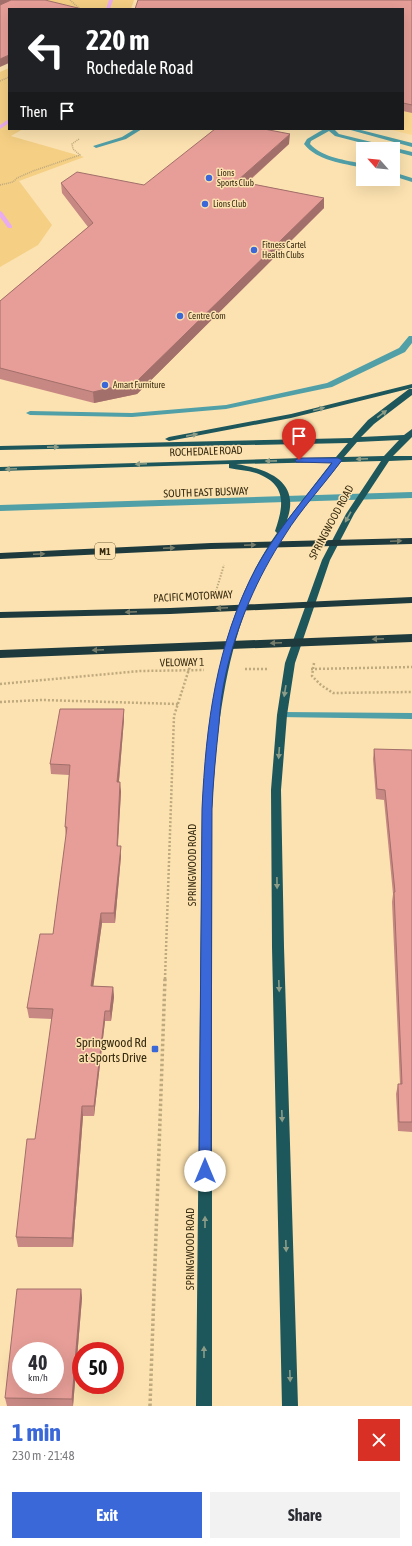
<!DOCTYPE html>
<meta charset="utf-8">
<style>
:root{--surface:#fff;--page:#f2f2f3;--text:#2b2b33;--muted:#7c7c81;--accent:#3a68d8}
body{margin:0;font-family:"Asap Condensed",sans-serif;background:var(--page);color:var(--text);height:100vh;display:flex;flex-direction:column;font-size:15px;white-space:nowrap}
*{box-sizing:border-box;margin:0}
p{font-size:13px;color:var(--muted)}
.icon{flex:none;width:22px;height:22px;fill:none;stroke:currentColor;stroke-width:2;stroke-linecap:round;stroke-linejoin:round}
.map{position:relative;height:1406px;overflow:hidden}
.sheet{display:flex;flex-direction:column;background:var(--surface);flex:1}
.sheet>*{flex:none}
.banner{position:absolute;left:8px;top:8px;width:396px;height:122px;border-radius:0px;box-shadow:0 4px 16px #0002;background:#202124;color:#fff;overflow:hidden}
.needle{width:26px;rotate:297deg}
.fabs{position:absolute;left:356px;top:142px;display:grid;gap:8px}
.fabs a{display:grid;place-items:center;width:44px;height:44px;border-radius:0px;background:var(--surface);box-shadow:0 4px 16px #0002;font-size:20px}
.speed{position:absolute;left:12px;top:1342px;display:flex;gap:8px;font-size:20px;font-weight:700;text-align:center}
.speed>*{display:grid;place-content:center;width:52px;height:52px;border-radius:50%;background:var(--surface);box-shadow:0 4px 16px #0002;line-height:1}
.speed small{font-size:10px;font-weight:400}
.speed .limit{border:6px solid #d22;background:#fff;color:#111}
.pin{position:absolute;display:grid;place-items:center;width:34px;height:34px;color:#fff;margin:-41px -17px;border-radius:50% 50% 50% 0;rotate:-45deg;box-shadow:0 0 4px #0007}
.pin .icon{rotate:45deg}
.me{position:absolute;width:44px;margin:-22px;rotate:0deg;stroke-linejoin:round;filter:drop-shadow(0 0 3px #0008)}
.turn{display:flex;align-items:center;gap:14px;height:84px;padding:0 12px;font-size:18px}
.turn .icon{width:52px;height:52px;stroke-width:2.5}
.turn b{display:block;font-size:28px;line-height:34px}
.then{display:flex;align-items:center;height:38px;padding:0 12px;background:#0003;gap:8px;font-size:15px}
.round{display:grid;place-items:center;flex:none;width:42px;height:42px;border-radius:0px;background:var(--page)}
.overview{display:flex;align-items:center;justify-content:space-between;height:68px;padding:0 12px}
h1{font-size:24px;font-weight:700;line-height:30px;color:var(--accent)}
.action{display:flex;gap:8px;margin-top:auto;padding:8px 12px}
.action a{flex:1;height:46px;border-radius:0px;background:var(--accent);color:#fff;font-size:16px;font-weight:700;line-height:46px;text-align:center}
.action a+a{background:var(--page);color:var(--text)}
.map>svg:first-child{display:block}
.built{fill:#fdda92}
.green{fill:#f4cf84}
.lines{fill:none;stroke-linecap:round;stroke-linejoin:round}
.stream{fill:#eaacee;fill-rule:evenodd}
.path-far3{stroke:#bfa97e;stroke-width:1.5;stroke-dasharray:1 1;stroke-linecap:butt}
.path-far2{stroke:#bfa97e;stroke-width:2;stroke-dasharray:1.5 1.5;stroke-linecap:butt}
.path-far1{stroke:#bfa97e;stroke-width:2.5;stroke-dasharray:2 2;stroke-linecap:butt}
.path{stroke:#bfa97e;stroke-width:3.5;stroke-dasharray:2.5 2.5;stroke-linecap:butt}
.minor{fill:#519fa7;fill-rule:evenodd}
.major{fill:#1d565b;fill-rule:evenodd}
.highway{fill:#1e3a3d;fill-rule:evenodd}
.wall{fill:#c78883}
.shaded-wall{fill:#a26f6a}
.building{fill:#e79e98;stroke:#a26f6a;fill-rule:evenodd}
.oneway{fill:#8c9c86}
.oneway2{fill:#777d6b}
.route{fill:#3a68d8;stroke:#26448c}
.poi-dot{fill:#3a68d8;stroke:#fce2b0;stroke-width:1.5}
.labels{text-anchor:middle;dominant-baseline:central;stroke-width:3;stroke-linejoin:round;paint-order:stroke}
.far-poi-label{font-size:9px;fill:#372b11;stroke:#fce2b0;text-anchor:start}
.shield{fill:#fce2b0;stroke:#726241;stroke-width:1}
.shield-label{font-size:10px;font-weight:bold;fill:#372b11}
.street-label{font-size:11px;fill:#372b11;stroke:#fce2b0}
.near-poi-label{font-size:13px;fill:#372b11;stroke:#fce2b0;text-anchor:end}
</style>
<div class="map">
<svg width="412" height="1406" viewBox="0 0 412 1406">
<rect width="100%" height="100%" fill="#fce2b0"/>
<path class="built" d="M403 90 412 93V135L388 129H403Z"/>
<path class="green" d="M25 0H134L131 9H61Z
M9 68V129H23L11 136 84 157 19 181 52 225 38 245 0 267V72Z"/>
<g class="lines">
<path class="stream" d="M109 0H113L110 9H106Z
M9 119V123L0 129V125Z
M0 211 2 212 12 226V228H8L0 217Z"/>
<path class="path-far3" d="M70 0 80 9
M0 81 9 77
M0 185 13 182 17 178 33 171 80 155 73 149 72 144 79 139"/>
<path class="path-far2" d="M216 591 224 565"/>
<path class="path-far1" d="M314 663 312 676 321 685 333 693 412 692
M245 669H268
M311 669 412 667
M0 684 140 671 204 670
M0 702 42 700 178 704
M165 979 174 716 190 666"/>
<path class="path" d="M150 1406 165 978"/>
<path class="minor" d="M135 129H142L126 139 96 148 93 146 122 137Z
M324 129H334L339 134 412 152V156L393 151V149H385L335 136 329 131 311 141 310 144C323 158 346 160 363 164V168C343 163 317 161 304 144L307 139Z
M347 129H357L412 143V147Z
M393 172 412 178V182L393 176Z
M409 336H412V343L405 352 332 387 226 409 132 417 30 415 26 413 30 411 132 413 226 405 327 383 399 348Z
M412 492V498L0 511V505Z
M282 712 412 713V719L278 717 277 715Z"/>
<path class="major" d="M412 384V388L291 418 169 441 165 439 169 437 291 414Z
M409 389H412V395L374 424 361 437 404 435 412 429V437L393 456H412V460L389 461 354 514 330 560 295 663 287 715 281 790 284 947 298 1406H282L272 947 271 790 277 715 285 663 322 560 346 514 381 461 341 462C319 490 294 518 275 549 227 628 217 719 212 809V1406H196L202 809C207 713 220 614 277 533L275 531C284 505 287 484 256 473 247 470 238 470 229 468V464L0 471V467L336 457 348 443 0 450V446L352 438 368 420ZM399 440 384 456 344 457 357 442ZM332 462 287 520C301 481 267 469 236 464Z"/>
<path class="highway" d="M412 538V544L211 549 0 559V553L211 543Z
M412 597V603L170 614 0 618V612L170 608Z
M412 634V642L0 658V650Z"/>
</g>
<path class="wall" d="M412 0V113L403 111V9Z
M289 144 247 183 324 198V208L137 394 94 403 0 379V301L88 227 62 193 61 183 144 185Z
M124 709V719L119 782 121 792 118 846 121 856 115 923H102L93 986 113 987 114 997 111 1021H105L94 1116H83L73 1247H18L16 1237 35 1139 52 1019 29 1018 27 1008 53 934 66 837 65 827 69 775 51 774 50 764Z
M374 749 412 750V1132L398 1131 396 1094 398 1084H400L392 902 393 894 384 800 376 799 373 759Z
M81 1289 82 1298 73 1406H7L5 1398Z"/>
<path class="shaded-wall" d="M0 0H13L0 6Z
M9 55V63L0 67V59Z
M290 134 289 144 237 191V181Z
M324 198V208L137 394 94 403 93 392Z
M124 709V719L118 792 117 782Z
M120 782 121 792 117 856V846Z
M121 846V856L115 923 114 913Z
M101 913 102 923 92 996 91 986Z
M113 987 114 997 111 1021 110 1011Z
M105 1011V1021L94 1116V1106Z
M82 1106 83 1116 73 1247 72 1238Z
M81 1289 82 1298 73 1406 72 1399Z"/>
<path class="building" d="M11 0H45L82 9H9V55L0 59V5Z
M138 0H412V105L403 103V9H135Z
M215 129H264L290 134 237 181 324 198 136 382 93 392 0 368V301L93 223 61 183 77 172 144 185Z
M60 709H124L117 782H120L117 846H121L114 913H101L91 986 113 987 110 1011H105L94 1106H82L72 1238 16 1237 27 1139H35L53 1009 27 1008 40 934H53L67 827H65L70 765 50 764Z
M374 749 412 750V1122H399L398 1084H402L394 892H395L385 790 377 789Z
M17 1289H81L72 1399 5 1398ZM21 1351H55V1385H21Z"/>
<defs><path id="oneway-solid" d="M-6-.8H1V-3.2L6.5 0L1 3.2V.8H-6Z"/></defs>
<g class="oneway">
<use href="#oneway-solid" transform="translate(319 409) rotate(-15)"/>
<use href="#oneway-solid" transform="translate(382 414) rotate(-37)"/>
<use href="#oneway-solid" transform="translate(192 435) rotate(-11)"/>
<use href="#oneway-solid" transform="translate(53 447) rotate(-1)"/>
<use href="#oneway-solid" transform="translate(362 459) rotate(178)"/>
<use href="#oneway-solid" transform="translate(271 461) rotate(179)"/>
<use href="#oneway-solid" transform="translate(141 464) rotate(178)"/>
<use href="#oneway-solid" transform="translate(11 469) rotate(178)"/>
<use href="#oneway-solid" transform="translate(348 517) rotate(119)"/>
<use href="#oneway-solid" transform="translate(285 691) rotate(99)"/>
<use href="#oneway-solid" transform="translate(279 753) rotate(94)"/>
<use href="#oneway-solid" transform="translate(277 883) rotate(89)"/>
<use href="#oneway-solid" transform="translate(279 986) rotate(88)"/>
<use href="#oneway-solid" transform="translate(282 1116) rotate(88)"/>
<use href="#oneway-solid" transform="translate(205 1222) rotate(-90)"/>
<use href="#oneway-solid" transform="translate(286 1246) rotate(88)"/>
<use href="#oneway-solid" transform="translate(204 1352) rotate(-90)"/>
<use href="#oneway-solid" transform="translate(290 1376) rotate(88)"/>
</g>
<g class="oneway2">
<use href="#oneway-solid" transform="translate(396 541) rotate(-2)"/>
<use href="#oneway-solid" transform="translate(250 545) rotate(-2)"/>
<use href="#oneway-solid" transform="translate(169 548) rotate(-3)"/>
<use href="#oneway-solid" transform="translate(39 554) rotate(-3)"/>
<use href="#oneway-solid" transform="translate(222 608) rotate(177)"/>
<use href="#oneway-solid" transform="translate(131 612) rotate(178)"/>
<use href="#oneway-solid" transform="translate(378 639) rotate(178)"/>
<use href="#oneway-solid" transform="translate(276 643) rotate(178)"/>
<use href="#oneway-solid" transform="translate(98 650) rotate(178)"/>
</g>
<path class="route" d="M299 458H338L342 460C323 486 301 509 285 535 257 578 237 624 226 673 222 690 220 707 219 724 216 753 213 781 212 809L211 1171 210 1175 205 1176 201 1175 199 1171 202 809C206 724 216 644 256 568 277 530 306 497 332 463L296 462 295 460Z"/>
<g class="poi-dot">
<circle cx="209" cy="178" r="4"/>
<circle cx="205" cy="204" r="4"/>
<circle cx="254" cy="250" r="4"/>
<circle cx="180" cy="316" r="4"/>
<circle cx="105" cy="385" r="4"/>
<rect x="151" y="1045" width="8" height="8" rx="2"/>
</g>
<g class="labels">
<g class="far-poi-label">
<text x="217" y="173">Lions<tspan x="217" dy="10">Sports Club</tspan></text>
<text x="213" y="204">Lions Club</text>
<text x="262" y="245">Fitness Cartel<tspan x="262" dy="10">Health Clubs</tspan></text>
<text x="188" y="316">Centre Com</text>
<text x="113" y="385">Amart Furniture</text>
</g>
<rect class="shield" x="95" y="543" width="20" height="16" rx="3"/>
<g class="shield-label">
<text x="105" y="551">M1</text>
</g>
<g class="street-label">
<text transform="translate(206 451) rotate(-2)">ROCHEDALE ROAD</text>
<text transform="translate(206 492) rotate(-2)">SOUTH EAST BUSWAY</text>
<text transform="translate(331 522) rotate(-62)">SPRINGWOOD ROAD</text>
<text transform="translate(193 596) rotate(-3)">PACIFIC MOTORWAY</text>
<text transform="translate(182 662) rotate(-1)">VELOWAY 1</text>
<text transform="translate(192 865) rotate(-90)">SPRINGWOOD ROAD</text>
<text transform="translate(190 1249) rotate(-90)">SPRINGWOOD ROAD</text>
</g>
<g class="near-poi-label">
<text x="147" y="1042">Springwood Rd<tspan x="147" dy="15">at Sports Drive</tspan></text>
</g>
</g>
</svg>
<div class="fabs">
<a><svg class="needle" viewBox="-14 -14 28 28"><path d="M0-13l5 13h-10z" fill="#e53935"/><path d="M0 13l5-13h-10z" fill="#7c7c81"/></svg></a>
</div>
<div class="speed"><div>40<small>km/h</small></div><div class="limit">50</div></div>
<div class="pin" style="left:299px;top:460px;background:#d93025"><svg class="icon" aria-label="arrive" viewBox="0 0 24 24"><path d="M6 21V4h12l-3 4 3 4H6"/></svg></div>
<svg class="me" style="left:205px;top:1171px" viewBox="-20 -20 40 40"><circle r="19" fill="#fff"/><path d="M0-13L10 11 0 6-10 11z" fill="#3a68d8"/></svg>
<div class="banner">
<div class="turn"><svg class="icon" aria-label="left" viewBox="0 0 24 24"><path d="M17 20v-9H6M10 6l-5 5 5 5"/></svg><div><b>220 m</b>Rochedale Road</div></div>
<div class="then">Then<svg class="icon" aria-label="arrive" viewBox="0 0 24 24"><path d="M6 21V4h12l-3 4 3 4H6"/></svg></div>
</div>
</div>
<section class="sheet">
<div class="overview"><div><h1>1 min</h1><p>230 m · 21:48</p></div><a class="round" style="background:#d93025;color:#fff"><svg class="icon" aria-label="close" viewBox="0 0 24 24"><path d="M6 6l12 12M18 6L6 18"/></svg></a></div>
<div class="action"><a>Exit</a><a>Share</a></div>
</section>
